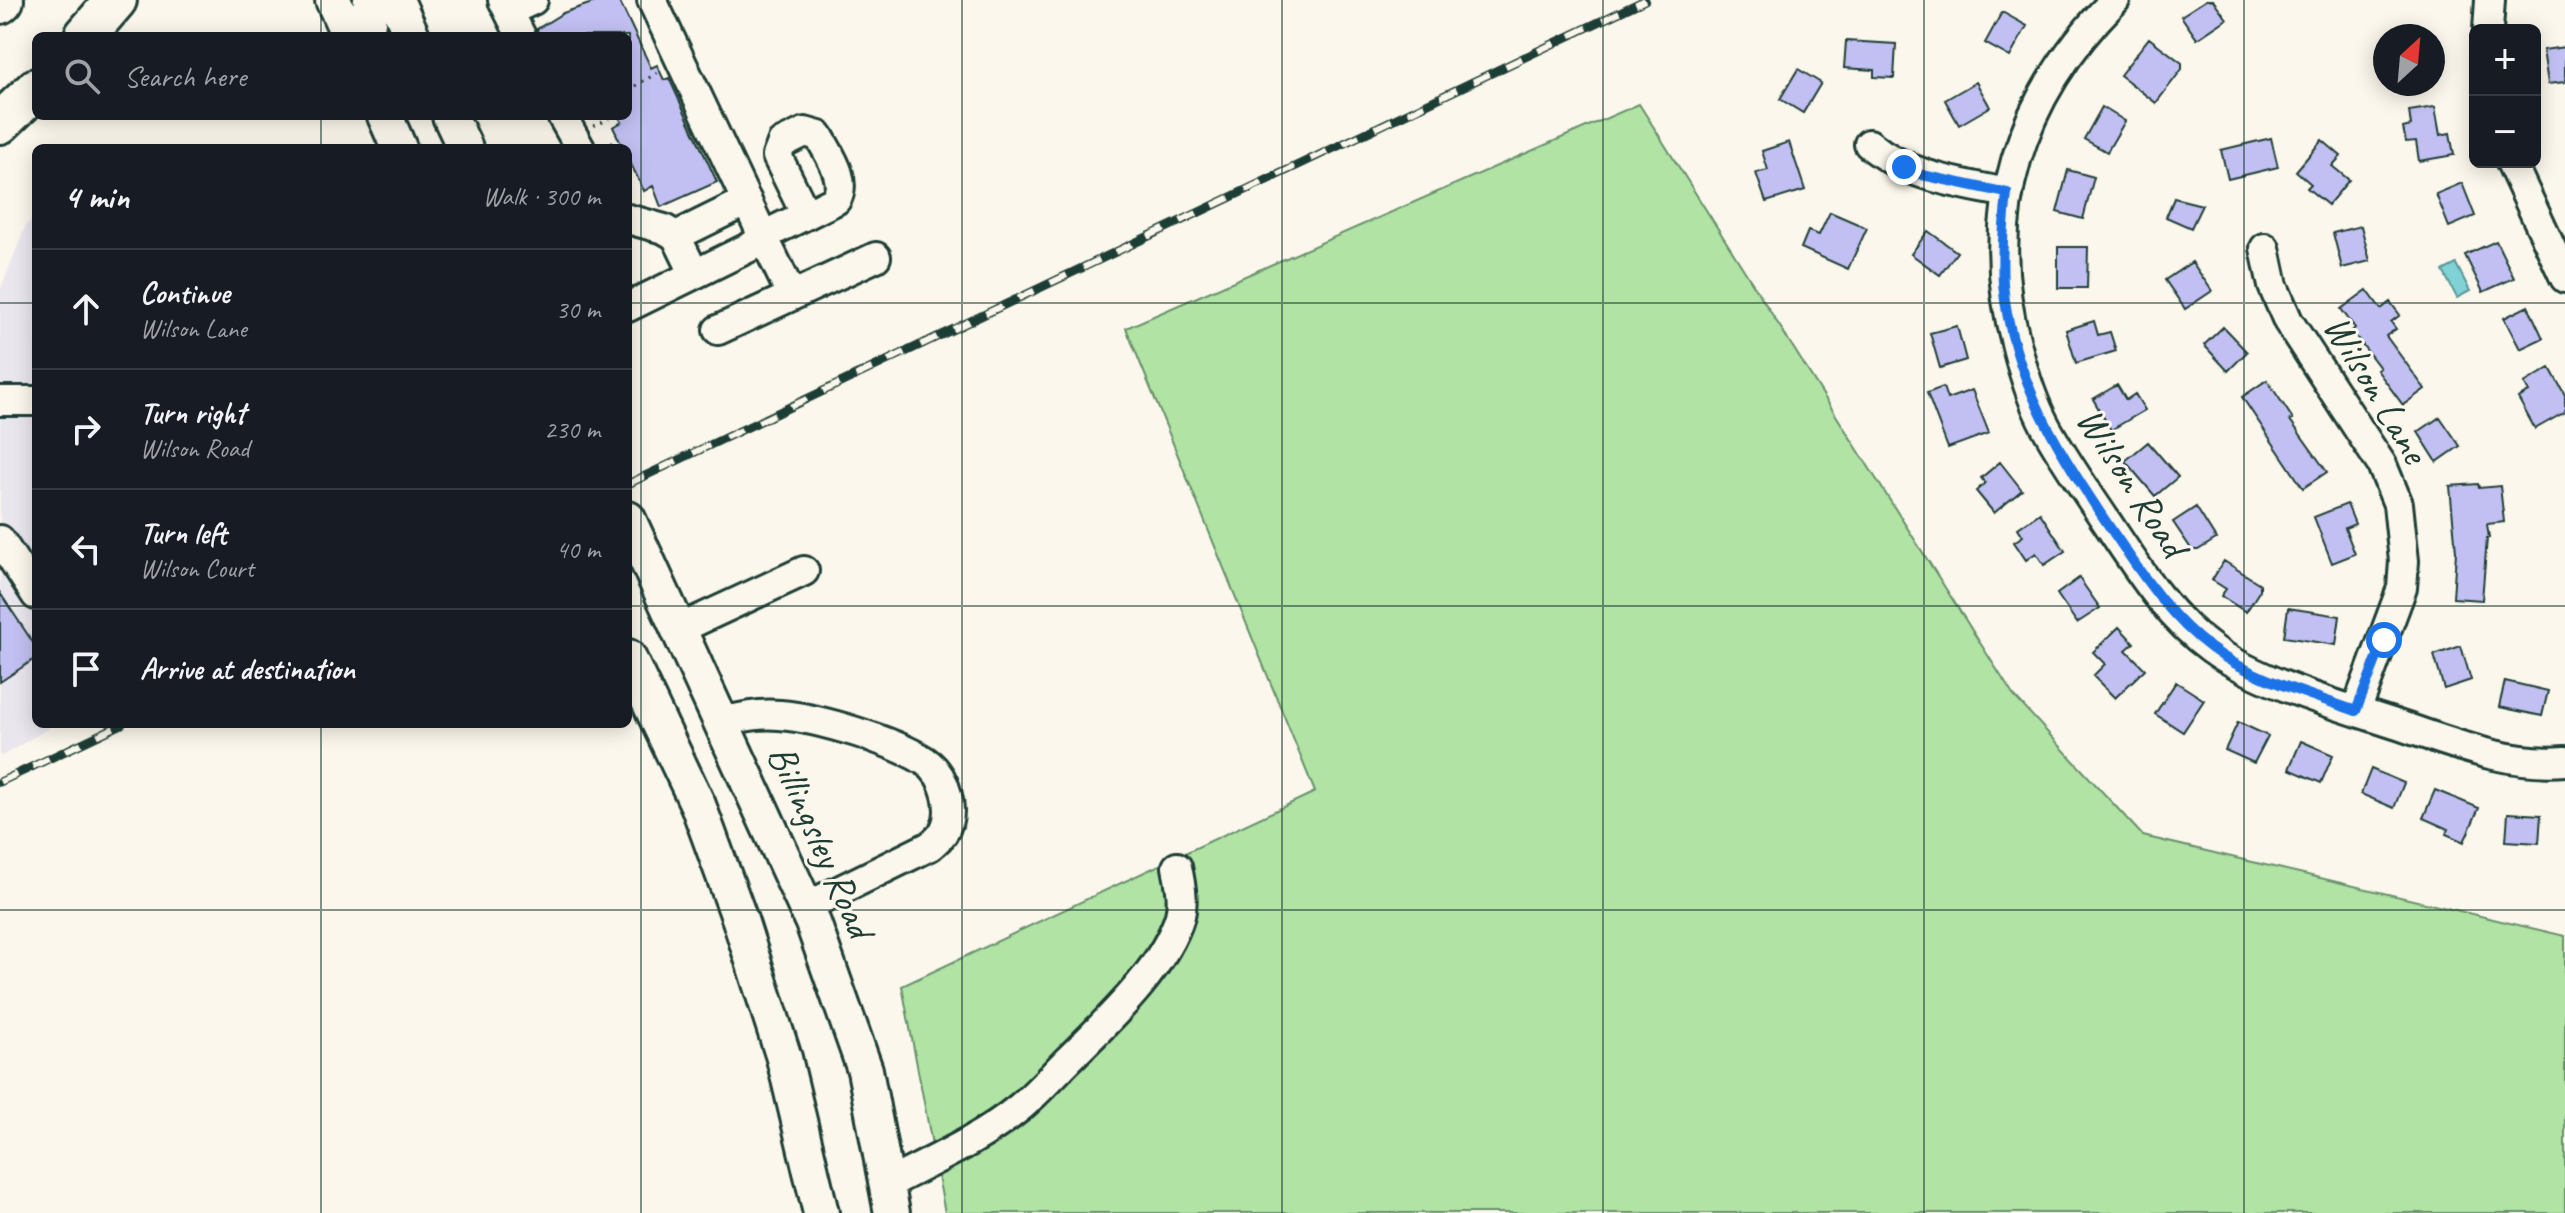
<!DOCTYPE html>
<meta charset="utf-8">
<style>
:root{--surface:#171b24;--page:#20242c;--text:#f1f3f6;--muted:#9ea1a6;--line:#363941}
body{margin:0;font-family:Caveat,sans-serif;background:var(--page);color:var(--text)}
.controls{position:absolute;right:24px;top:24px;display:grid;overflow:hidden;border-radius:12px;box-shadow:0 4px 20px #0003}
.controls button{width:72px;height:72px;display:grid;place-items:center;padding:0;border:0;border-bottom:2px solid var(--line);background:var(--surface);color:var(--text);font:40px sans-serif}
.compass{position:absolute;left:2373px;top:24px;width:72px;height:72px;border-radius:50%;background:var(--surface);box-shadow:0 4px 20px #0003;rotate:26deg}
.stop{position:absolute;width:24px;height:24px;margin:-18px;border:6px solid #1a73e8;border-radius:50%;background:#fff}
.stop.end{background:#1a73e8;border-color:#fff;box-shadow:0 2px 8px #0008}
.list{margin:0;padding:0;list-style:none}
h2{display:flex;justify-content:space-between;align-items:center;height:104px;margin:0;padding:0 32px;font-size:34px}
h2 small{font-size:26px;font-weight:400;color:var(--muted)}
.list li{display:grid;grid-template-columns:52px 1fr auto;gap:24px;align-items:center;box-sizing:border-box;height:120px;padding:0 32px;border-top:2px solid var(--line)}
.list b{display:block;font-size:30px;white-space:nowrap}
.list p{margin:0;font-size:26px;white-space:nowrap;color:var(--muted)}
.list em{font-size:26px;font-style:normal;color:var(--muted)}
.icon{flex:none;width:44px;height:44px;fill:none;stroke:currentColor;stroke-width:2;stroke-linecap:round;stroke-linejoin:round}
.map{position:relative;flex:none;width:2565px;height:1213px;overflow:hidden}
.search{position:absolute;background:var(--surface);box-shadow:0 4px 20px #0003;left:32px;top:32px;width:600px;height:88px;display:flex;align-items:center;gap:20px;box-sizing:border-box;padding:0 28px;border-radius:12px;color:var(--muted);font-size:30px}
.panel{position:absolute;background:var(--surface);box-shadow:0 4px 20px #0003;left:32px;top:144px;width:600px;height:584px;border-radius:12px}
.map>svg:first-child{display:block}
.built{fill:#eae6ee}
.green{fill:#b0e3a4;stroke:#68906c;stroke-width:2}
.water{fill:#81d2d7;stroke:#5a9696;stroke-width:2}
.building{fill:#c2c0f2;stroke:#1f3d34;stroke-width:2}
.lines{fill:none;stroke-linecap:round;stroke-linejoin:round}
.minor-casing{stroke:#1f3d34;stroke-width:34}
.major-casing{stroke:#1f3d34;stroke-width:40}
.highway-casing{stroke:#1f3d34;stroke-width:46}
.path{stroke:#1f3d34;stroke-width:3;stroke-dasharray:2 6;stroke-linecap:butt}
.minor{stroke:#fbf7ec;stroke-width:28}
.major{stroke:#fbf7ec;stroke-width:34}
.highway{stroke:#fbf7ec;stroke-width:40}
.rail-casing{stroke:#1f3d34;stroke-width:9}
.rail{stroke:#fbf7ec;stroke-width:6;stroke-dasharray:18;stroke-linecap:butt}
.route{stroke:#1a73e8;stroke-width:10}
.grid{fill:none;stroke:#1f3d34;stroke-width:2;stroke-opacity:0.55}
.labels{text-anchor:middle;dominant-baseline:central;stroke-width:6;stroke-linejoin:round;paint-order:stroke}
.street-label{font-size:40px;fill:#1f3d34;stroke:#fbf7ec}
</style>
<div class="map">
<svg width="2565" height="1213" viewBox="0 0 2565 1213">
<rect width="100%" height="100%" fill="#fbf7ec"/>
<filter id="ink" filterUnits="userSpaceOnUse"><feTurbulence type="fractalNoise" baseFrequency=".0125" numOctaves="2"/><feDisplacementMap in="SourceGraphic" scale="16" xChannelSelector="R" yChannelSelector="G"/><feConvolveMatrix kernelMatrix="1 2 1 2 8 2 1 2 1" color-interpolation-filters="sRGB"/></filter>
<g filter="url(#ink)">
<path class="built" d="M 36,218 L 36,724 L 56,724 L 0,757 L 0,291 L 26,225 Z"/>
<path class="green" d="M 1639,104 L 2013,695 L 2143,836 L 2565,936 L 2565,1213 L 945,1213 L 902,986 L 1315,792 L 1126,328 Z"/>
<path class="water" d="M 2456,264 L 2470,291 L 2457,298 L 2443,271 Z"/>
<path class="building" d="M 601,0 L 619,0 L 651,68 L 657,65 L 664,80 L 669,78 L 717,182 L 661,207 L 653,186 L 644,191 L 628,158 L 628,148 L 623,148 L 613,127 L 622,122 L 618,116 L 628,116 L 628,36 L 538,36 L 537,29 L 563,13 Z
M 2206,0 L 2213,0 L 2227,19 L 2197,39 L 2181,16 Z
M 2002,12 L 2027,26 L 2010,57 L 1985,43 Z
M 2149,38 L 2182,63 L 2182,69 L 2156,103 L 2120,75 Z
M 1846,41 L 1896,44 L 1894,78 L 1874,77 L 1874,70 L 1844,68 Z
M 2565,47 L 2565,82 L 2548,84 L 2543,50 Z
M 1798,69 L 1821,83 L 1803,113 L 1780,99 Z
M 1976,82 L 1990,107 L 1959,125 L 1945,100 Z
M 2102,107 L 2125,121 L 2107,152 L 2084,139 Z
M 2435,107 L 2440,135 L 2450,133 L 2454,155 L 2419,161 L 2416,141 L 2406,142 L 2403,128 L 2411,126 L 2409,111 Z
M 2271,138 L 2278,167 L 2228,179 L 2221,150 Z
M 2322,140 L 2341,156 L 2332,166 L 2349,180 L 2328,205 L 2307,188 L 2311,184 L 2296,171 Z
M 1789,142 L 1805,190 L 1766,202 L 1756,173 L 1768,170 L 1762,151 Z
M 2068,170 L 2094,177 L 2083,219 L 2057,212 Z
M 2462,183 L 2475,216 L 2449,227 L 2436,194 Z
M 2174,198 L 2202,205 L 2191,228 L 2166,217 Z
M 1830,212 L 1867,228 L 1848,269 L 1801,248 L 1808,231 L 1819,235 Z
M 2361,226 L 2370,261 L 2342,268 L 2333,233 Z
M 1928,231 L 1957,252 L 1940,275 L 1911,254 Z
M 2496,241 L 2514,278 L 2483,292 L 2465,255 Z
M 2058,247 L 2088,247 L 2087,288 L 2058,288 Z
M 2192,262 L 2212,291 L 2185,309 L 2165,280 Z
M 2367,290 L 2381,309 L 2390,302 L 2400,315 L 2391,322 L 2396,329 L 2386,336 L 2425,389 L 2403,405 L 2377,370 L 2380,368 L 2352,331 L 2355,328 L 2341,309 Z
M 2528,306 L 2543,338 L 2520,349 L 2504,318 Z
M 2094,321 L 2098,335 L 2110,332 L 2116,351 L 2076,363 L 2066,330 Z
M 1957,326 L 1966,360 L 1940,368 L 1930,333 Z
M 2223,327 L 2247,352 L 2228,371 L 2204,345 Z
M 2550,368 L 2565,395 L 2565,412 L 2535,429 L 2518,398 L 2529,392 L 2524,383 Z
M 2267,380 L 2293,419 L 2290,420 L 2327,472 L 2303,488 L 2242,397 Z
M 2117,385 L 2126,400 L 2135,394 L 2145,410 L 2111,430 L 2093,399 Z
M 1943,387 L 1947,399 L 1972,390 L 1989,433 L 1948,448 L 1927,393 Z
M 2440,417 L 2460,446 L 2437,462 L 2418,432 Z
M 2148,442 L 2178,477 L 2155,496 L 2125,461 Z
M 2000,462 L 2022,490 L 1994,513 L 1976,491 L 1985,483 L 1981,478 Z
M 2478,484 L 2479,488 L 2500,486 L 2504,522 L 2487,524 L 2489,538 L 2487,538 L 2482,600 L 2453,598 L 2456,552 L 2450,486 Z
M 2347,504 L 2355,524 L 2345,528 L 2355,554 L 2332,563 L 2314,517 Z
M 2196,507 L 2216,539 L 2198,550 L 2192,550 L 2173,522 Z
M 2040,513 L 2065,551 L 2044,565 L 2036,553 L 2026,560 L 2014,542 L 2023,536 L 2018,528 Z
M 2224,561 L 2260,584 L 2260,590 L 2246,612 L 2221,596 L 2226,589 L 2212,580 Z
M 2079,578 L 2100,608 L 2077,623 L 2057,594 Z
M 0,593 L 36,647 L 36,658 L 0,682 Z
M 2288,608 L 2340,616 L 2336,645 L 2284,637 Z
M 2119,627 L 2134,643 L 2126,650 L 2145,669 L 2115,698 L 2093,676 L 2105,664 L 2093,652 Z
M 2461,646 L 2471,680 L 2444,689 L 2434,655 Z
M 2505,681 L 2548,691 L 2542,716 L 2499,707 Z
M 2176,682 L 2204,700 L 2183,732 L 2155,714 Z
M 2238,722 L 2268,736 L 2254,763 L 2225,750 Z
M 2301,741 L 2333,755 L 2321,783 L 2289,769 Z
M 2371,769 L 2404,783 L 2394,808 L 2361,794 Z
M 2435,790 L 2479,808 L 2464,842 L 2446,834 L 2448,829 L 2423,818 Z
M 2508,813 L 2541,815 L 2539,843 L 2506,841 Z"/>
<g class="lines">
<defs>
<path id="minor" d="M 503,0 L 521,36
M 2115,0 C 2019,97 1980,214 2017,347 C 2024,375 2032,401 2046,427 C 2063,458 2084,488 2104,518 C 2135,564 2166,616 2211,648 C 2257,682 2340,706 2395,724 C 2450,742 2506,766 2565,761
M 509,11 L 533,0
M 2488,30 L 2490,0
M 562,116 L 580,148
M 1869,144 C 1908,177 1958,183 2007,193
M 2511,162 L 2565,278
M 628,219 L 664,229 L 676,236 L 694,273
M 676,236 L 747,201
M 2265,248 L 2273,286 L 2288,321 L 2382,465 L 2398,504 L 2404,561 L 2402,588 L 2356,711
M 792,296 L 763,236 L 836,200 C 848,180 829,155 819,136 L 805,132 L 782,143 L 777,156 L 806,215
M 628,307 L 752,246 L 763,236 L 652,0
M 718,330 L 876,257
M 0,401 L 36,401
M 0,540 L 36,595
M 677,630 L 804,571
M 720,723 C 741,717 759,713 780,715 C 818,718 894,741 925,761 C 946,775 956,811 943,833 C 940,838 934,842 930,846 L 806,907
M 886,1185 C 931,1161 980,1140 1019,1108 C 1036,1094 1052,1076 1068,1060 C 1106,1022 1164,969 1180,916 C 1184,899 1180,883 1177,867"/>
<path id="major" d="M 333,0 L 349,36
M 396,0 L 412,36
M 366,36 L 371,0
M 385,116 L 399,148
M 450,116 L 465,148
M 628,519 L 813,923 L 865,1070 L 892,1213
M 628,657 L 698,805 L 740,920 L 784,1058 L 821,1213"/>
<path id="highway" d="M 0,3 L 3,0
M 85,36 L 116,0
M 0,123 L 36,89"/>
</defs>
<use href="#minor" class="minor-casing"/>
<use href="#major" class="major-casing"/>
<use href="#highway" class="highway-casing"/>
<path class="path" d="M 628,90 L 657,73
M 594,126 L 609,119
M 604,146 L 618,139
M 628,174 L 634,171"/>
<use href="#minor" class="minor"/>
<use href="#major" class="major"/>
<use href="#highway" class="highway"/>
<defs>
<path id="rail" d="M 628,484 L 1645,0
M 0,782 L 122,724"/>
</defs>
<use href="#rail" class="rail-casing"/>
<use href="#rail" class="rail"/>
</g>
</g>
<g class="lines" filter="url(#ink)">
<path class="route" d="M 1904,167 L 1922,175 L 2007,193 C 2004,223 2001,254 2003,284 C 2012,380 2061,455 2113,532 C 2141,573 2170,618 2211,648 C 2250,678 2309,694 2356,711 L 2384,640"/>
</g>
<path class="grid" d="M 321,0 L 321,36M 641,0 L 641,1213M 962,0 L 962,1213M 1282,0 L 1282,1213M 1603,0 L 1603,1213M 1924,0 L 1924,1213M 2244,0 L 2244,1213M 321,116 L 321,148M 0,303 L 36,303M 628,303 L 2565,303M 0,606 L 36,606M 628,606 L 2565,606M 321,724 L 321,1213M 0,910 L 2565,910"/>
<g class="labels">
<g class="street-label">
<text transform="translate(2376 389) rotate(59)">Wilson Lane</text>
<text transform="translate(2132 482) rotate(57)">Wilson Road</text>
<text transform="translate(821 841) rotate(66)">Billingsley Road</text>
</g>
</g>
</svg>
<div class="controls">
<button>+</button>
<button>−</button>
</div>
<svg class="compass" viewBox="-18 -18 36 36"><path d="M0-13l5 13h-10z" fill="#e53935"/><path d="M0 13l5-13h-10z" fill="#9ea1a6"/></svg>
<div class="stop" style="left:2384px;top:640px"></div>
<div class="stop end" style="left:1904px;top:167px"></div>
<div class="search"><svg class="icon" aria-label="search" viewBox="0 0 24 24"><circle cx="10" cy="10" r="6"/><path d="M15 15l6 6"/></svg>Search here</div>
<section class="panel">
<h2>4 min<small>Walk · 300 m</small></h2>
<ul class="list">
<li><svg class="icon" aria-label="ahead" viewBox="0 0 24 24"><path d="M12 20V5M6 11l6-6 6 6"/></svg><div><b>Continue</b><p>Wilson Lane</p></div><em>30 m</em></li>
<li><svg class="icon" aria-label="right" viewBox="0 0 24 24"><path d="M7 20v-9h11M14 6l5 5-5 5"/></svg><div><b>Turn right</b><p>Wilson Road</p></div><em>230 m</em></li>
<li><svg class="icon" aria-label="left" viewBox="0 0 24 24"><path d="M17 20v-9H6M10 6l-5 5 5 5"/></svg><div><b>Turn left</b><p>Wilson Court</p></div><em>40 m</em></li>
<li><svg class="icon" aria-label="arrive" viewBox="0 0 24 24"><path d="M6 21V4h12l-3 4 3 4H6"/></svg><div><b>Arrive at destination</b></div></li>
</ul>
</section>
</div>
